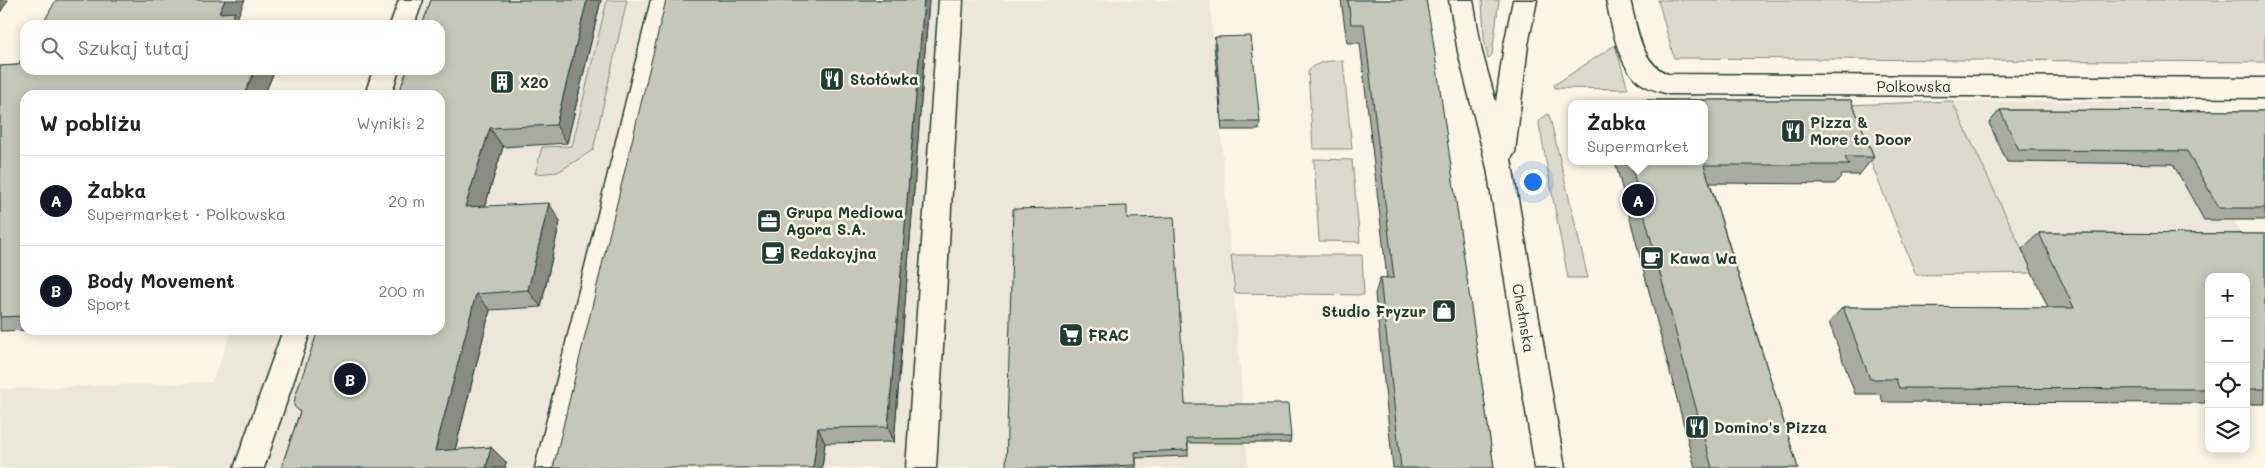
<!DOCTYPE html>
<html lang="pl">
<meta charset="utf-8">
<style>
:root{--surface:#fff;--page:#f6f6f6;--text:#222;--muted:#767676;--line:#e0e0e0;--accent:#111827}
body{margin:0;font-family:Mali,sans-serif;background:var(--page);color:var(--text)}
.controls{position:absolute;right:15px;bottom:15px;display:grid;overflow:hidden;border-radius:10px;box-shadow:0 2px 12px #0003}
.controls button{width:45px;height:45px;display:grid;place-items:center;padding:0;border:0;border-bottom:1px solid var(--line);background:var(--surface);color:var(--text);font:25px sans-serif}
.you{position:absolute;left:1532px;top:181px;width:18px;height:18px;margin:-12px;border:4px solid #fff;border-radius:50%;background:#1a73e8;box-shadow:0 0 0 8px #1a73e833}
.badge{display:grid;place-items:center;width:32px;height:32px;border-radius:50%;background:var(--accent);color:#fff;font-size:16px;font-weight:700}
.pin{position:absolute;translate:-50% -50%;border:2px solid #fff;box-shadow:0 1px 5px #0006}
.popup{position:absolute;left:1568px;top:100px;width:140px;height:65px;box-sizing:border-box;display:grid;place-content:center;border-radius:10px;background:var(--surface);filter:drop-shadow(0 1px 4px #0005);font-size:16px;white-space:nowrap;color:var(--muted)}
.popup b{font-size:19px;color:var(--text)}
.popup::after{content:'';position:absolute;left:50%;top:100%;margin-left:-10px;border:10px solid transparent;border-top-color:var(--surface)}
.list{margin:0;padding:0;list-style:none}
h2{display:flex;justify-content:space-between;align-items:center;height:65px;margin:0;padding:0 20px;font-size:21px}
h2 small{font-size:16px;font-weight:400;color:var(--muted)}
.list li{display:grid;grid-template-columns:32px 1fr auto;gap:15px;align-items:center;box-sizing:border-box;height:90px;padding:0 20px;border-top:1px solid var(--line)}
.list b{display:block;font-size:19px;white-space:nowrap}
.list p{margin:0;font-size:16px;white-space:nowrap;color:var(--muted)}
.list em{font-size:16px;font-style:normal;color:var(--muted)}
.icon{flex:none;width:28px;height:28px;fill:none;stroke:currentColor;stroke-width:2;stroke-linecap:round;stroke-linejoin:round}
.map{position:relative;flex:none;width:2265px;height:468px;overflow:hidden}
.search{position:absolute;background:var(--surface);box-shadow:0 2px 12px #0003;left:20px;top:20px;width:425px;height:55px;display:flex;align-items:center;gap:12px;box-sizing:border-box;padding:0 18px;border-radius:15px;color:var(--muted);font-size:19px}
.panel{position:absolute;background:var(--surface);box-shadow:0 2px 12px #0003;left:20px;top:90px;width:425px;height:245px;border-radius:15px}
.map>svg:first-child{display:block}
.built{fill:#ece7d8}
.green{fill:#dcdacc;stroke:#7e8c80}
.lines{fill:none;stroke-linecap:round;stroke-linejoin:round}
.minor-casing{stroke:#1f3d34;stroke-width:3}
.minor{fill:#fcf5e5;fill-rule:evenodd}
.wall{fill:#a9ab9f;stroke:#1f3d34}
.shaded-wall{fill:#8a8b82;stroke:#1f3d34}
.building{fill:#c5c7b9;stroke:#1f3d34}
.labels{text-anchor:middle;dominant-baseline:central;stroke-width:5;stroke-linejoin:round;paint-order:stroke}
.poi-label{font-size:15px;font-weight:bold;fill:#1f3d34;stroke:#fcf5e5;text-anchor:start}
.street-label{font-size:15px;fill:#1f3d34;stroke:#fcf5e5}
</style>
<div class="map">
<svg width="2265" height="468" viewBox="0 0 2265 468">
<rect width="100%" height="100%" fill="#fcf5e5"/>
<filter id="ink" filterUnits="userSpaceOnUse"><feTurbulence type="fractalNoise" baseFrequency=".02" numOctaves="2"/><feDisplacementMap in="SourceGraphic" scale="10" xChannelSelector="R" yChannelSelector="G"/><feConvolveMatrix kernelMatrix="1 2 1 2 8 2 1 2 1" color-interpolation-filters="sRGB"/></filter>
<g filter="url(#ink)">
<path class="built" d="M 396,0 L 1210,0 L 1248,468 L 0,468 L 0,389 L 212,382 L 232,330 L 440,330 L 440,95 L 362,95 L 371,70 L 440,70 L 440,25 L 387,25 Z
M 1952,101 L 2166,102 L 2265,276 L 2033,273 Z"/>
<path class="green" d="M 607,0 L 627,0 L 593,150 L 558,172 L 535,174 L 542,147 L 572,146 Z
M 1482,0 L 1499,0 L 1492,55 L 1488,59 L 1484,38 Z
M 1658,0 L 2265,0 L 2265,62 L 1674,58 Z
M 1615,45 L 1628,89 L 1555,88 L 1554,85 Z
M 1343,61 L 1352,149 L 1313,149 L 1308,72 C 1317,60 1329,61 1343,61 Z
M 1952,101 L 2033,273 L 1916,275 L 1848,105 Z
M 1548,114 L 1550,118 L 1588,278 L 1568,278 L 1539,124 L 1540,120 Z
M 1314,159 L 1352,160 L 1360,242 L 1319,241 Z
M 1231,255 L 1362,255 L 1364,295 L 1235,293 Z"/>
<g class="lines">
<defs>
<path id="minor" d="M 399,0 L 423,0 L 414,25 L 390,25 Z
M 651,0 L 675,0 L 565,468 L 535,468 Z
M 939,0 L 963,0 L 936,468 L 906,468 Z
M 1449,0 L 1473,0 L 1482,52 L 1496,102 L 1504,45 L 1513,0 L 1537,0 L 1528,45 L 1515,152 L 1511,159 L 1565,468 L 1535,468 L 1487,168 L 1458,52 Z
M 1606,0 L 1630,0 C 1637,26 1640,63 1668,74 L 2265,78 L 2265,98 L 1668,94 C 1658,91 1647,88 1639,82 C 1617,65 1612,25 1606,0 Z
M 373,70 L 399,70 L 391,95 L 365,95 Z
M 283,330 L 311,330 L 264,468 L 234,468 Z"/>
</defs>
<use href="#minor" class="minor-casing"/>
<use href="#minor" class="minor"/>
</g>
<path class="wall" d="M 431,0 L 601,0 L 567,143 L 503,147 L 485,206 L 560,221 L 541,307 L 490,310 L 455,450 L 491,447 L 506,462 L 505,468 L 281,468 L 300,412 Z
M 666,0 L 929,0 L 894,442 L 825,443 L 822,468 Z
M 1341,0 L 1426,0 L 1494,468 L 1393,468 L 1375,294 L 1380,278 L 1387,278 L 1360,43 L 1347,43 Z
M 1215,37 L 1260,122 L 1259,130 L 1222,130 L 1214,45 Z
M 18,65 L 25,70 L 275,70 L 264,95 L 25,95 L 25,330 L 34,330 L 0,331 L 0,66 Z
M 1630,100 L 1851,100 L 1874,157 L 1859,175 L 1842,175 L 1835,184 L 1710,183 L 1798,468 L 1695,468 L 1615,161 L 1704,161 L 1704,104 L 1628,104 Z
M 2000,110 L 2265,111 L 2265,220 L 2204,220 L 2173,164 L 2007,162 L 1989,123 Z
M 1127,218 L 1185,404 L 1291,437 L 1290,443 L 1188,443 L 1188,456 L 1136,458 L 1136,468 L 1006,468 Z
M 2039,233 L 2265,234 L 2265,404 L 2246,404 L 2246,277 L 2209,277 L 2209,403 L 1883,402 L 1880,394 L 1855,394 L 1829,322 L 1843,307 L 2048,308 L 2022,249 Z"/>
<path class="shaded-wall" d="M 0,0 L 8,0 L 0,13 Z
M 225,0 L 245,0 L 238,16 L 246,25 L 229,25 L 219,13 Z
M 587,0 L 601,0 L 567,143 L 556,125 Z
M 924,0 L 929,0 L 894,442 L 888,427 Z
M 255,70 L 275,70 L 264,95 L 244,95 Z
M 490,128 L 503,147 L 479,225 L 465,207 Z
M 549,203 L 560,221 L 541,307 L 528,290 Z
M 476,294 L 490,310 L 451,466 L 435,451 Z
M 818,428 L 825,443 L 822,468 L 813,468 Z
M 491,447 L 506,462 L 505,468 L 486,468 Z"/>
<path class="building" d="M 56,0 L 225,0 L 219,13 L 235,12 L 229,25 L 42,25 Z
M 431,0 L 587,0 L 556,125 L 490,128 L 465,207 L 549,203 L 528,290 L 476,294 L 435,451 L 491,447 L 486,468 L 281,468 L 300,412 L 294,406 L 295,397 L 318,330 L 440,330 L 440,95 L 398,95 L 407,70 L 440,70 L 440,25 L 422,25 Z
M 666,0 L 924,0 L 888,427 L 818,428 L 813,468 L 553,468 Z
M 1348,0 L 1426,0 L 1432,33 L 1494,468 L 1401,468 L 1380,278 L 1394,278 L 1364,24 L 1351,24 Z
M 1251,36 L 1260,122 L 1222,122 L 1215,37 Z
M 25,53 L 25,70 L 255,70 L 244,95 L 25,95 L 25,316 L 0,317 L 0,66 L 18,65 Z
M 1630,100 L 1851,100 L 1874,157 L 1845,157 L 1849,165 L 1704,165 L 1798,468 L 1712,468 L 1630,161 L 1704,161 L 1704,104 L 1631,104 Z
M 2000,110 L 2265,111 L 2265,208 L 2219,208 L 2187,151 L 2019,150 Z
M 1127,206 L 1127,218 L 1174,217 L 1185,404 L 1288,404 L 1291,437 L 1187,438 L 1188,450 L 1135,452 L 1136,465 L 1055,468 L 1006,468 L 1013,209 Z
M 2039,233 L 2265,234 L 2265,389 L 2246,389 L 2246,277 L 2209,277 L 2209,389 L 1899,388 L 1896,379 L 1870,379 L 1843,307 L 2074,308 Z"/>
</g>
<defs>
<symbol id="restaurant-square" viewBox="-11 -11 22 22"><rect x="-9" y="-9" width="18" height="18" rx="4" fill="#1f3d34" stroke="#fcf5e5"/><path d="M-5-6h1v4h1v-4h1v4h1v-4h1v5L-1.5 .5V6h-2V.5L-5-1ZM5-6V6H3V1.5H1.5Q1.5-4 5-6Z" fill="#fff"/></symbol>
<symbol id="building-square" viewBox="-11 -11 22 22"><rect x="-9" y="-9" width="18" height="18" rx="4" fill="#1f3d34" stroke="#fcf5e5"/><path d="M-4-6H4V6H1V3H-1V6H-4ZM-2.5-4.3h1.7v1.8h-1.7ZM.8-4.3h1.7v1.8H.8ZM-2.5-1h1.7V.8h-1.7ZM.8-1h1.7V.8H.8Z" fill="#fff"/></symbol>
<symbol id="office-square" viewBox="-11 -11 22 22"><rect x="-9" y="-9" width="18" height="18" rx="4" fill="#1f3d34" stroke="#fcf5e5"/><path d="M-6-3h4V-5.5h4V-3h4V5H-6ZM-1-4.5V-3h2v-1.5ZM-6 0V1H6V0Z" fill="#fff"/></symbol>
<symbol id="cafe-square" viewBox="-11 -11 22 22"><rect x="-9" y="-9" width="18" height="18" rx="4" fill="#1f3d34" stroke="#fcf5e5"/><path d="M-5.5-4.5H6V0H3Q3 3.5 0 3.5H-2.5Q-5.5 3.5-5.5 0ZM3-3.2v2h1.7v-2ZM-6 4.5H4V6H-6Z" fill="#fff"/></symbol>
<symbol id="shop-square" viewBox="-11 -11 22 22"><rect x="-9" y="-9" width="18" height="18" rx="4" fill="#1f3d34" stroke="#fcf5e5"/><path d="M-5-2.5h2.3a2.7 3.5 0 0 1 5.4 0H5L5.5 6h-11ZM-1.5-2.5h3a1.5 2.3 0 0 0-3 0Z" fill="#fff"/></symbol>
<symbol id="supermarket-square" viewBox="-11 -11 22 22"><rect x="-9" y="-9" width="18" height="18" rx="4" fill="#1f3d34" stroke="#fcf5e5"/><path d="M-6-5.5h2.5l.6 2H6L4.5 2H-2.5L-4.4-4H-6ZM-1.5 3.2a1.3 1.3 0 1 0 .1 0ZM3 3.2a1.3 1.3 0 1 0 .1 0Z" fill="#fff"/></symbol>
</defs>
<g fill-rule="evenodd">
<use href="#restaurant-square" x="818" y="65" width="28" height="28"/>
<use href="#building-square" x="488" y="68" width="28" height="28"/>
<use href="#restaurant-square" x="1779" y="117" width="28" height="28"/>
<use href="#office-square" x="755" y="207" width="28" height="28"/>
<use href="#cafe-square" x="759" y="239" width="28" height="28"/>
<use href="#cafe-square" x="1638" y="244" width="28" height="28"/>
<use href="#shop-square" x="1430" y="297" width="28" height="28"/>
<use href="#supermarket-square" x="1057" y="321" width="28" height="28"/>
<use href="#restaurant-square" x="1683" y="413" width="28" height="28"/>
</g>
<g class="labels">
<g class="poi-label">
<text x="850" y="79">Stołówka</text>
<text x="520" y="82">X20</text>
<text x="1810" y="122">Pizza &amp;<tspan x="1810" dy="17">More to Door</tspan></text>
<text x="786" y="212">Grupa Mediowa<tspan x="786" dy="17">Agora S.A.</tspan></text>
<text x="790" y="253">Redakcyjna</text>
<text x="1670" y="258">Kawa Wa</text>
<text x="1426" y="311" text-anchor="end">Studio Fryzur</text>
<text x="1088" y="335">FRAC</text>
<text x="1714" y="427">Domino's Pizza</text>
</g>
<g class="street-label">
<text x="1914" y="86">Polkowska</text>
<text transform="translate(1524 318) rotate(80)">Chełmska</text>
</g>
</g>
</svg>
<div class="controls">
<button>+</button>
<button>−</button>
<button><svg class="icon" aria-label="locate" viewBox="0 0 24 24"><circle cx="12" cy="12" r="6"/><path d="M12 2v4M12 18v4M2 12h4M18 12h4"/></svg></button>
<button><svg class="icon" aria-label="layers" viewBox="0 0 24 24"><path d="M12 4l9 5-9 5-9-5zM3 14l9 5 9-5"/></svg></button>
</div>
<div class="you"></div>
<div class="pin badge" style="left:1638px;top:200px">A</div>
<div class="popup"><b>Żabka</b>Supermarket</div>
<div class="pin badge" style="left:350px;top:379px">B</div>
<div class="search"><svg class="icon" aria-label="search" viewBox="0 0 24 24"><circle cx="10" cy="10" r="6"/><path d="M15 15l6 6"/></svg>Szukaj tutaj</div>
<section class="panel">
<h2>W pobliżu<small>Wyniki: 2</small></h2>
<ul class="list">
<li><span class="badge">A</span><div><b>Żabka</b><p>Supermarket · Polkowska</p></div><em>20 m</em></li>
<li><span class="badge">B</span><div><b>Body Movement</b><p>Sport</p></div><em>200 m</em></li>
</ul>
</section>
</div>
